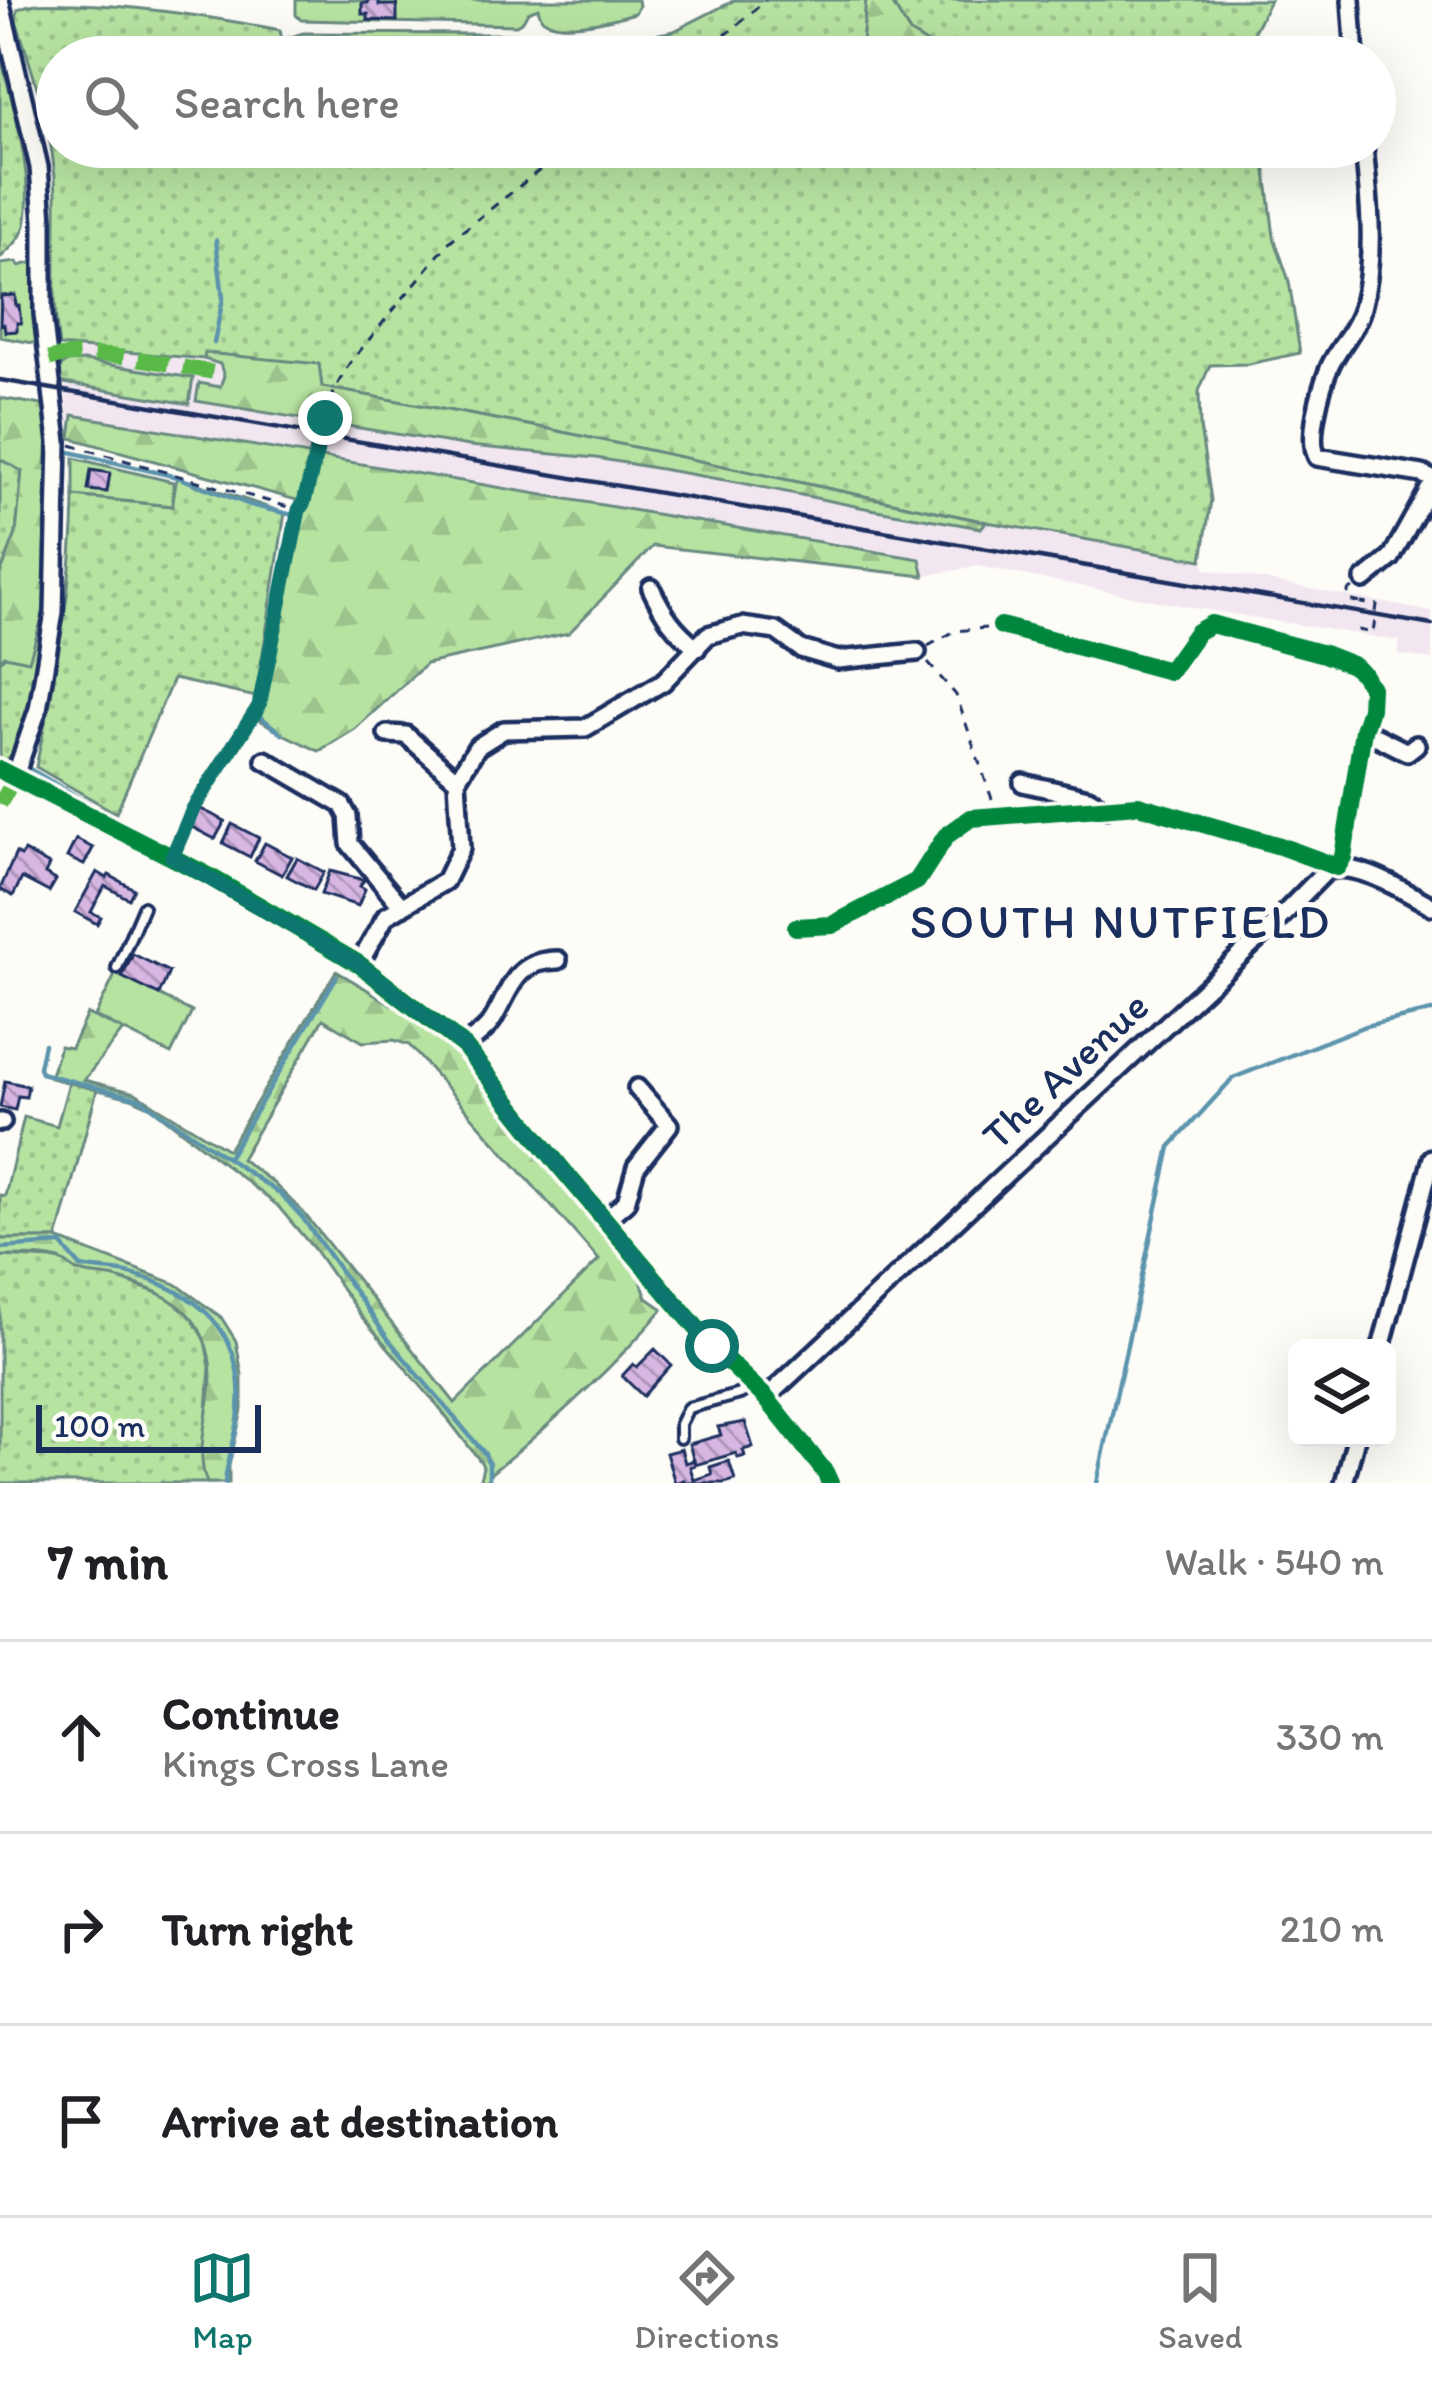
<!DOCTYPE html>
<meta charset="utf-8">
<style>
:root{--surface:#fff;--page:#f6f6f6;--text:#202124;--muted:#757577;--line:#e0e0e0;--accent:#0f766e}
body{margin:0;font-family:Itim,sans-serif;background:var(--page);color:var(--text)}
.controls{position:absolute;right:36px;bottom:36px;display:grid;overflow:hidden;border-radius:18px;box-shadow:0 12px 48px #0002}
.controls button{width:108px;height:108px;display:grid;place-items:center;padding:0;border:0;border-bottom:3px solid var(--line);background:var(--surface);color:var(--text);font:60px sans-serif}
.scale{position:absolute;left:36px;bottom:30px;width:225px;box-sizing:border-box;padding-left:12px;border:6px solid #1b2f5e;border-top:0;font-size:33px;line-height:42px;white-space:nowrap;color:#1b2f5e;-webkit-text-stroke:9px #fdfcf7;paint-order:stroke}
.stop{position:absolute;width:36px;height:36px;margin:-27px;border:9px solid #0f766e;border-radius:50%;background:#fff}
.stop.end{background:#0f766e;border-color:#fff;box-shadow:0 3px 12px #0008}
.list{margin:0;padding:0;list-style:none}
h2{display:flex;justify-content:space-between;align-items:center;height:156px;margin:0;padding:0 48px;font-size:51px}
h2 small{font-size:39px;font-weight:400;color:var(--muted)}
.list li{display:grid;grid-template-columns:78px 1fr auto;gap:36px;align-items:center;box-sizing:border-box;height:192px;padding:0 48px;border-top:3px solid var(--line)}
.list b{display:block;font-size:45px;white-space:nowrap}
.list p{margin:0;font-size:39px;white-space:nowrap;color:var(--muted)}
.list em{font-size:39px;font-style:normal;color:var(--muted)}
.icon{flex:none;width:66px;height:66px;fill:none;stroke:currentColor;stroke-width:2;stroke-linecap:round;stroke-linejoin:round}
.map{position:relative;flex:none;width:1432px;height:1483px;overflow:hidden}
.search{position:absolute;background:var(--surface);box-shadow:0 12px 48px #0002;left:36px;right:36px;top:36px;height:132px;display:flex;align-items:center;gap:30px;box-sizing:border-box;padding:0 42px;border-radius:66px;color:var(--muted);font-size:45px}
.sheet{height:732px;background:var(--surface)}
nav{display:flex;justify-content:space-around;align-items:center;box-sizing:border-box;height:168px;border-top:3px solid var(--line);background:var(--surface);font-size:33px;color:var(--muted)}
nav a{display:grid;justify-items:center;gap:6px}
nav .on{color:var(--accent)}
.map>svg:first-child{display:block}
.built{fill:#f2e7f1}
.grass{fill:url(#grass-dots);stroke:#698980;stroke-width:3}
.forest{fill:url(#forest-firs);stroke:#698980;stroke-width:3;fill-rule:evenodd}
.garden{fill:#b7e3a1;stroke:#698980;stroke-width:3}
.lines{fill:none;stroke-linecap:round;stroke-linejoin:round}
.stream{stroke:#5c94ad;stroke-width:4.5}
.building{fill:url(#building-back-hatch);stroke:#1b2f5e;stroke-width:3}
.lane-casing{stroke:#1b2f5e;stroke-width:16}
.street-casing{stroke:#1b2f5e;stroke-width:24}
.path{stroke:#1b2f5e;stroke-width:3;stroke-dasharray:9 9;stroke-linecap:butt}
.lane{stroke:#fdfcf7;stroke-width:8}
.street{stroke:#fdfcf7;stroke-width:15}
.rail{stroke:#1b2f5e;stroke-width:4.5}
.path-bridge{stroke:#1b2f5e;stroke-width:3;stroke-dasharray:9 9;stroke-linecap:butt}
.quiet{stroke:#58b947;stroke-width:15;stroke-dasharray:30 15;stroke-linecap:butt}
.cycleway-casing{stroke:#fdfcf7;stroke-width:26}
.cycleway{stroke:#00873e;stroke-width:18}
.route{stroke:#0f766e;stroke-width:15}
.labels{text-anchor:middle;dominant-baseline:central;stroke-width:10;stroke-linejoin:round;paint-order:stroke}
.street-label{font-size:42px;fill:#1b2f5e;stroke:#fdfcf7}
.quarter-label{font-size:48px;letter-spacing:3px;fill:#1b2f5e;stroke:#fdfcf7}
</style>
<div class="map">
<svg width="1432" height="1483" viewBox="0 0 1432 1483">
<defs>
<pattern id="grass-dots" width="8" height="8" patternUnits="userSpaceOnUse" patternTransform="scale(3)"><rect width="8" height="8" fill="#b7e3a1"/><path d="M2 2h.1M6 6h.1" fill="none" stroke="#9dc38d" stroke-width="1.8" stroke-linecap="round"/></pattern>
<pattern id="forest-firs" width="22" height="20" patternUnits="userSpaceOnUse" patternTransform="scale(3)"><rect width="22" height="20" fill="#b7e3a1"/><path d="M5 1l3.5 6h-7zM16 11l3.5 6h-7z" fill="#9dc38d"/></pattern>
<pattern id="building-back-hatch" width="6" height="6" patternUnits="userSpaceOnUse" patternTransform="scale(3)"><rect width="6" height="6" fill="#d7b6e2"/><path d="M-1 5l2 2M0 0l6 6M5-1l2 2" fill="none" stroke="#ae94ba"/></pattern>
</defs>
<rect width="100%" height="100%" fill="#fdfcf7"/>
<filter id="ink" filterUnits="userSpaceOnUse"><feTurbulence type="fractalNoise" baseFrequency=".00833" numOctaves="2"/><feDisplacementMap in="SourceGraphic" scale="24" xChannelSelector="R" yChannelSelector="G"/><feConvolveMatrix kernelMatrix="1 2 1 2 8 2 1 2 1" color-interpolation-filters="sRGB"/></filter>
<g filter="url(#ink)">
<path class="built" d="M 62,346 L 204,359 L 322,387 L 789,479 L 986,522 L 1202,560 L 1206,569 L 1432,612 L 1432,660 L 1398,654 L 1400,641 L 1189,607 L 977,566 L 924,576 L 167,462 L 70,438 Z"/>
<path class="grass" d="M 735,0 L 866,0 L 861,57 L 57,57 L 57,147 L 1263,147 L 1274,237 L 1289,281 L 1300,353 L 1249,364 L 1210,365 L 1199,391 L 1200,427 L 1211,500 L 1202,560 L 987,522 L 544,428 L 322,387 L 319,365 L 206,353 L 204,359 L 59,346 C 51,295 57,245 56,194 C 54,133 34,77 16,20 L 18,9 C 35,1 55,4 74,4 C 143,6 212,17 280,30 L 282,40 L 303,33 L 654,35 L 674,31 Z
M 890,0 L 1270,0 L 1253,33 L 1254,57 L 949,57 L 910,33 Z
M 0,54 C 12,101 33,172 26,220 C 24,237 12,247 0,258 Z
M 84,361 L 193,378 L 189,404 L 58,382 L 61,366 L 68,362 Z
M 0,459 L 22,470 L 16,534 L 0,575 Z
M 177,477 L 285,513 L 256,697 L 173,679 L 116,813 L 36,767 C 55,673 73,592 74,496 L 172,506 Z
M 48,599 L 50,611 C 42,651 37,734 6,760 L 0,760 L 0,661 Z
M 69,1082 L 97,1090 L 57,1239 L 0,1239 L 0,1195 L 5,1196 L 24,1117 L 57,1126 Z
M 0,1256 L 51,1259 L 67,1262 L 79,1272 L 113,1277 L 169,1297 L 191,1317 L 205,1341 L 210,1366 L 203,1472 L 214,1483 L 0,1483 Z"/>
<path class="forest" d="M 866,0 L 890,0 L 910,33 L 949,57 L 861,57 Z
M 205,353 L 319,364 L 322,387 L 544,428 L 986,522 L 981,528 L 865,508 L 742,483 L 596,458 L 469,446 L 196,401 L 199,383 L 220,387 L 224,376 L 220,364 L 204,359 Z
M 0,398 L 48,406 L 48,599 L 29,661 L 5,656 L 0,661 L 0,575 L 16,534 L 22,471 L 0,459 Z
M 73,415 L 920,559 L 924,576 L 653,546 L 569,633 L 426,664 L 355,729 L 319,751 L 283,734 L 255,717 L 304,502 L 70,438 Z
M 336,971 C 382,998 429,1026 468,1063 L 558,1180 L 640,1278 L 647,1298 L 663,1309 C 610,1371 553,1423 490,1474 L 489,1483 L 479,1483 L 483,1467 L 481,1462 L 433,1400 L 361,1316 L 314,1249 L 277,1205 L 151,1107 L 131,1098 L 50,1078 L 60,1046 L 71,1048 L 87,1014 L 123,1030 L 84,1080 L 135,1093 L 228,1150 ZM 323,1019 L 363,1042 L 394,1040 L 409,1045 L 599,1260 L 455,1403 L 303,1212 L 272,1182 L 241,1159 Z
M 0,1239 L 57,1239 L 176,1284 L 221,1317 L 236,1341 L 242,1375 L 242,1410 L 229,1466 L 229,1483 L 207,1483 C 193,1448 212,1410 211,1374 C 209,1314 167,1291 115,1278 C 103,1275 90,1276 79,1272 C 73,1270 70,1265 64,1262 C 50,1255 16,1256 0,1256 Z"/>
<path class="garden" d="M 296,0 L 638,0 L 639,6 L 635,13 C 614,19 572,30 551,23 C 540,20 541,17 538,8 L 528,12 L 523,21 L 516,25 L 301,20 L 296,15 Z
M 17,262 L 19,266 L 34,262 L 38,344 L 0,337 L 0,264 Z
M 74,458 L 173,482 L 173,506 L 74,496 Z
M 116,973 L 192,1012 L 171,1054 L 95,1016 Z"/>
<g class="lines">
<path class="stream" d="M 214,343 L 223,298 L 216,240
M 62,598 L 66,451 L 177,477 L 250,505 L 293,515 L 254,711
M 257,714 L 282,734
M 34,744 L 26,767 L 146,836
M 44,1044 L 39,1067 L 41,1073 L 140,1099 L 280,1194 L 302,1217 L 389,1340 L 485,1454 L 489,1464 L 489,1483
M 229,1156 L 337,976
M 0,1248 L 61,1244 L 81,1267 C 96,1270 112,1270 127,1273 C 199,1291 245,1331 239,1410 C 238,1434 227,1458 225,1483
M 1097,1483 L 1170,1147 L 1233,1078 L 1365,1026 L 1432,1011"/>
</g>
<path class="building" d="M 368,0 L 379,0 L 379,5 L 397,5 L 397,21 L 368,20 L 368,14 L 362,14 L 362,3 L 368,3 Z
M 15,295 L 16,306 L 19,306 L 21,323 L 17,323 L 17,331 L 5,332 L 4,324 L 0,325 L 1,296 Z
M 91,470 L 110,473 L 107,492 L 88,490 Z
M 199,808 L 225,821 L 215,839 L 190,826 Z
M 232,824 L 259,838 L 250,857 L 223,843 Z
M 76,839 L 93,848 L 84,865 L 67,857 Z
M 265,843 L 292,857 L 282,875 L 255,861 Z
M 24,851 L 49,865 L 45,874 L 56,880 L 49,892 L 22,878 L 13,896 L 0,889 L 16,853 L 21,856 Z
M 297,858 L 324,872 L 314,890 L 287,876 Z
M 330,871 L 364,880 L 360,886 L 365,889 L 358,906 L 321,894 Z
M 97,872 L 107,878 L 109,875 L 134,889 L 129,899 L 105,886 L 91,912 L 101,917 L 97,924 L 75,912 Z
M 133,954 L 169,972 L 159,995 L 122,977 Z
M 5,1081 L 28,1086 L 26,1097 L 18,1096 L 15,1110 L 0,1107 Z
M 655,1349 L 671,1365 L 643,1396 L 622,1376 L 633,1364 L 637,1367 Z
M 745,1422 L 753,1447 L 743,1450 L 745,1456 L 738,1458 L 736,1453 L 695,1465 L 689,1444 L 721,1435 L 718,1427 Z
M 681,1449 L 685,1463 L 694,1460 L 695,1465 L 690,1467 L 694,1480 L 712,1474 L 710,1467 L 729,1461 L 735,1480 L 724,1483 L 685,1483 L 684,1480 L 675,1483 L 666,1453 Z"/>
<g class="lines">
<defs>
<path id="lane" d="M 117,968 L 143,907
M 680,1438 L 680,1424 L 688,1408 L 740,1394 L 753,1386"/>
<path id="street" d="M 0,0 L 39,167 L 43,221 L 43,314 L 58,442 L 54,612 L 38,709 L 14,779
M 1351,0 L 1355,57
M 1364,147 C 1369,199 1376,257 1362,308 C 1356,330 1340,345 1330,366 C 1321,387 1307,438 1317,457 L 1422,474 L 1432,479
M 1364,580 L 1391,558 L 1432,484
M 651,588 C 664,615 673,629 697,648
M 1363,730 L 1407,752 L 1416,745
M 387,734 L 406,735 L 457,780
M 265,760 L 342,805 L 348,816 L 350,844 L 402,907
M 0,770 L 207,875 L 359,964 L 464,1046 L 562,1169 L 712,1346 L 766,1398 L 825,1472 L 830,1483
M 1023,783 L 1088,798 L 1107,809
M 796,927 L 832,925 L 917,881 L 946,836 L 971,818 L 1138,805 L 1280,846 L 1337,867 L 1343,857 L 1363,730 L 1370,709 L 1371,688 L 1363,674 L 1352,665 L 1324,654 L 1211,624 L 1197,632 L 1169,671 L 1001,626
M 359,964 L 386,916 L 445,881 L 461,848 L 457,780 L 477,747 L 504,730 L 585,728 L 663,682 L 708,635 L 742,626 L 776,631 L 801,649 L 838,660 L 917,652
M 464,1046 C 473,1039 486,1031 492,1021 C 511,990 514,960 558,960
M 0,1122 L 2,1122
M 605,1220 L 626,1202 L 636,1167 L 669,1125 L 637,1088
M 1381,1348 L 1432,1158
M 766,1398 L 1271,927 L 1326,871 C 1355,859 1405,892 1432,906
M 1344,1483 L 1356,1438"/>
</defs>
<use href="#lane" class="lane-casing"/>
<use href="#street" class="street-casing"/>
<path class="path" d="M 695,57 L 728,33 L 766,0
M 325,418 L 335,389 L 349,364 L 450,241 L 569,147
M 71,445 L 299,510 L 259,706 L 193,809 L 179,843
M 300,508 L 305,502 L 315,459
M 1353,588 L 1348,591 L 1348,600 L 1361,603
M 928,646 L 955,631 L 986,628
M 928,663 L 956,695 L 992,799"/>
<use href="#lane" class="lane"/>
<use href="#street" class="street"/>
<path class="rail" d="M 0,380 L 1432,625"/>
<path class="path-bridge" d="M 315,459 L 325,418
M 1358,630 L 1373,633 L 1377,605 L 1361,603"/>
<path class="quiet" d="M 49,359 C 102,346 164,365 218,373
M 0,804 L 14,779"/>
<defs>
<path id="cycleway" d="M 0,770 L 207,875 L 359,964 L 464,1046 L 562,1169 L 712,1346 L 766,1398 L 825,1472 L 830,1483
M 796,927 L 832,925 L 917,881 L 946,836 L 971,818 L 1138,805 L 1280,846 L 1337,867 L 1343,857 L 1363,730 L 1370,709 L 1371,688 L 1363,674 L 1352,665 L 1324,654 L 1211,624 L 1197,632 L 1169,671 L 1001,626"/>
</defs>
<use href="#cycleway" class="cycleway-casing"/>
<use href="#cycleway" class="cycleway"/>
</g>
</g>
<g class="lines" filter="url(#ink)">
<path class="route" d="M 325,418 L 304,502 L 299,510 L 259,706 L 193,809 L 172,857 L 359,964 L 464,1046 L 562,1169 L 712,1346"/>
</g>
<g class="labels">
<g class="street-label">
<text transform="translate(1065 1070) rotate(-43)">The Avenue</text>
</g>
<g class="quarter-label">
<text x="1121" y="921">SOUTH NUTFIELD</text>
</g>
</g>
</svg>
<div class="controls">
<button><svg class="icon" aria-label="layers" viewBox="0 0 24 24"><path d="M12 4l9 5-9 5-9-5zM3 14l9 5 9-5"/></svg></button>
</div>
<div class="scale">100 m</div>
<div class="stop" style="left:712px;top:1346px"></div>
<div class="stop end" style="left:325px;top:418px"></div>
<div class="search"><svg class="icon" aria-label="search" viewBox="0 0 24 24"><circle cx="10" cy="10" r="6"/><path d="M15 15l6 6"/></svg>Search here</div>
</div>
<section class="sheet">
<h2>7 min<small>Walk · 540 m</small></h2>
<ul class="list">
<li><svg class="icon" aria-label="ahead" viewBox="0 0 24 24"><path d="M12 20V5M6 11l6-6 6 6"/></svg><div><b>Continue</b><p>Kings Cross Lane</p></div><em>330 m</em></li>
<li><svg class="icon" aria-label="right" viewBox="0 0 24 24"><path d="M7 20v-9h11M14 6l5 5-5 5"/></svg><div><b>Turn right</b></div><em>210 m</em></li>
<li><svg class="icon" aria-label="arrive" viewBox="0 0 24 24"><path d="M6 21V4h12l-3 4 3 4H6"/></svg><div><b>Arrive at destination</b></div></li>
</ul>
</section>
<nav>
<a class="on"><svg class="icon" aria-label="map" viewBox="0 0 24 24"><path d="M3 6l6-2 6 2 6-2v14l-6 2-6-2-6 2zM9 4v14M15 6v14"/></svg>Map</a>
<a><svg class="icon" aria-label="directions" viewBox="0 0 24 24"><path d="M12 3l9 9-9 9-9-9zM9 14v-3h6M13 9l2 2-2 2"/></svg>Directions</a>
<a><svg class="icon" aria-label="saved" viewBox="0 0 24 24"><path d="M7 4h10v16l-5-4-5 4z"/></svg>Saved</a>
</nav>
